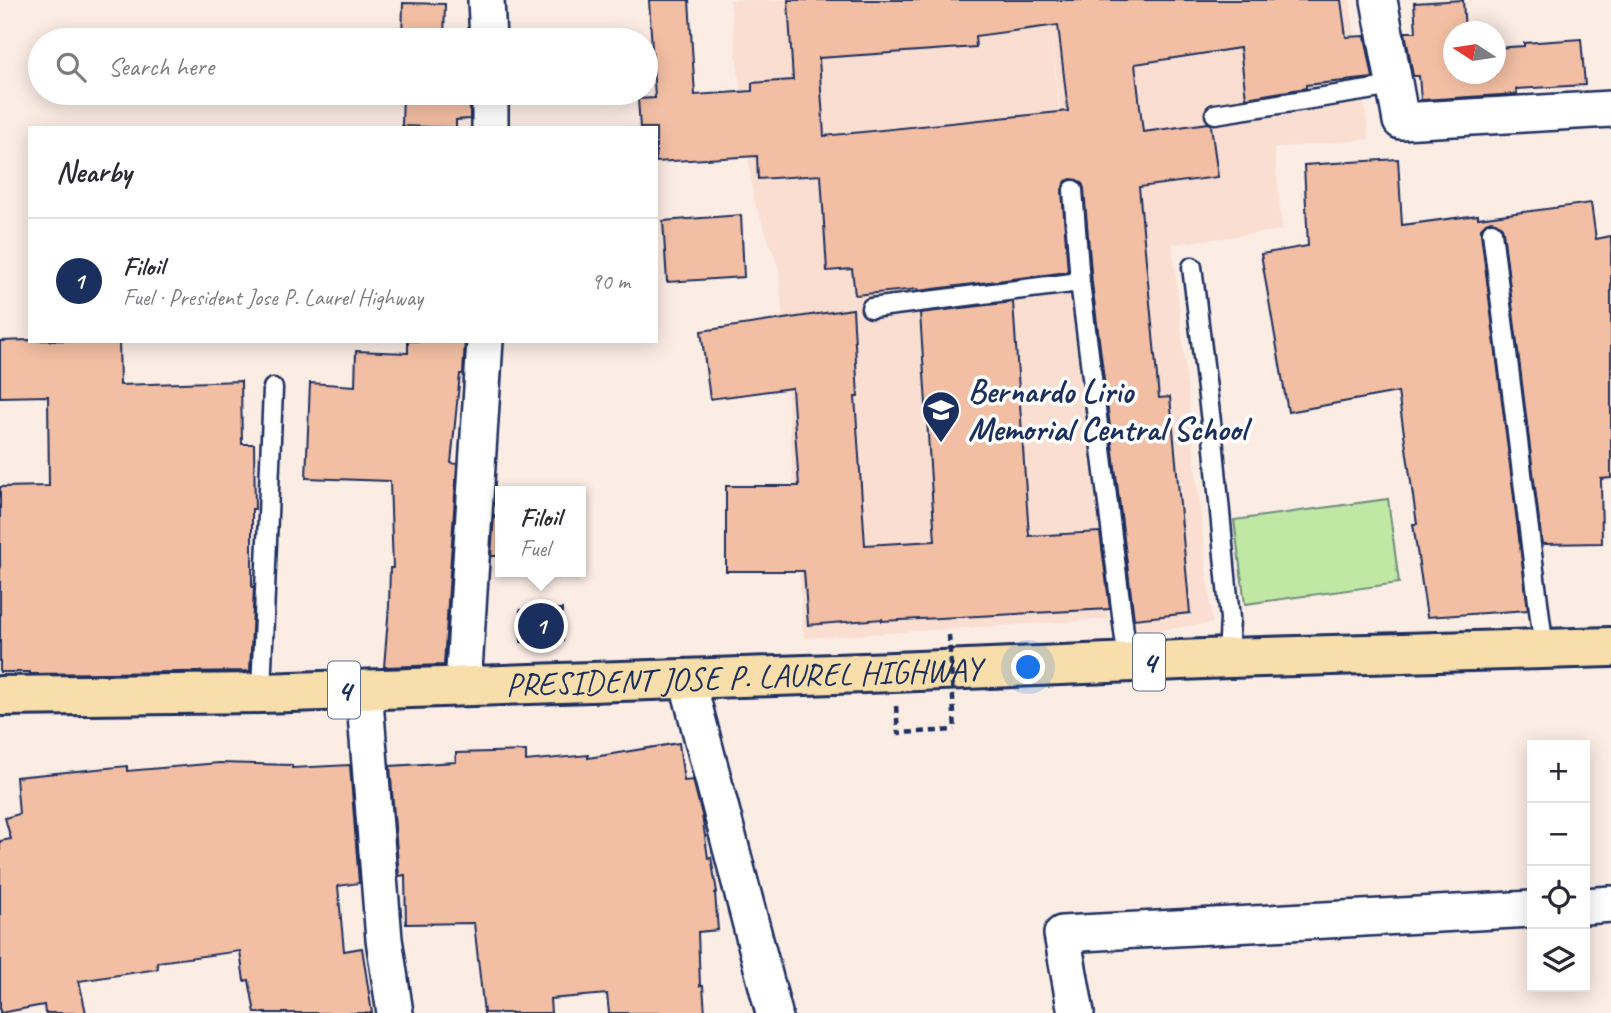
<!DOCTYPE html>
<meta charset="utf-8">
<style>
:root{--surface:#fff;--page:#f2f2f3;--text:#2b2b33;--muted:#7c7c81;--line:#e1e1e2;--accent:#1b2f5e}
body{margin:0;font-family:Caveat,sans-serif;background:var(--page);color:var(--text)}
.controls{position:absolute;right:21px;bottom:21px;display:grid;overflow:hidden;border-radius:0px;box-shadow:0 4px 18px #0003}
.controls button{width:63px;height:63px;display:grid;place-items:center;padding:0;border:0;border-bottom:2px solid var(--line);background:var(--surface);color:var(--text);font:35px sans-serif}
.compass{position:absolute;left:1443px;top:21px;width:63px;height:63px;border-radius:50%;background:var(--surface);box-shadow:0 4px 18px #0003;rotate:282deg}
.you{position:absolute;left:1029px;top:668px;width:24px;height:24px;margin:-18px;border:5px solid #fff;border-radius:50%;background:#1a73e8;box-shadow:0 0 0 10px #1a73e833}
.badge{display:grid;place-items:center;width:46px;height:46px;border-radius:50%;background:var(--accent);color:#fff;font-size:23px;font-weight:700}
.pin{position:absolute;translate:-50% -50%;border:4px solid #fff;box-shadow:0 2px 7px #0006}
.popup{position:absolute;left:495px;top:486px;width:91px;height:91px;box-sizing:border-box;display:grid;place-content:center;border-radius:0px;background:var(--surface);filter:drop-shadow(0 2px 5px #0005);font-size:23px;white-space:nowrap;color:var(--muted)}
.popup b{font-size:26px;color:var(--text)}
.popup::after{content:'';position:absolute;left:50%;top:100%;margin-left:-14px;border:14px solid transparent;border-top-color:var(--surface)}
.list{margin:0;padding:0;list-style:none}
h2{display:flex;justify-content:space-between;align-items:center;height:91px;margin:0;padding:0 28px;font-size:30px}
h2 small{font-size:23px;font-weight:400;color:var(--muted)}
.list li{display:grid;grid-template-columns:46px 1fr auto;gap:21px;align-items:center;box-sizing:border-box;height:126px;padding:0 28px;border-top:2px solid var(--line)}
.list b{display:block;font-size:26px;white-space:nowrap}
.list p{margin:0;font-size:23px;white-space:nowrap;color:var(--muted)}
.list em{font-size:23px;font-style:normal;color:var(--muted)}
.icon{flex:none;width:38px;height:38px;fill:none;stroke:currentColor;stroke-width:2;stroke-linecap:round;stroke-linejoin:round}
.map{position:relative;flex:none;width:1611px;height:1013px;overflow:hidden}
.search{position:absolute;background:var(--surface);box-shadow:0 4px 18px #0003;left:28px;top:28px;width:630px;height:77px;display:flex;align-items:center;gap:18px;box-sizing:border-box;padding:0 24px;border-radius:38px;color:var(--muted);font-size:26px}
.panel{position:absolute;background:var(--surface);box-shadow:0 4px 18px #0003;left:28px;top:126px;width:630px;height:217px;border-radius:0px}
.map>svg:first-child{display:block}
.built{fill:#f9ded1}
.green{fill:#c0e8a4;stroke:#6e8c81;stroke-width:2}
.building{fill:#f3bfa4;stroke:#1b2f5e;stroke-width:2;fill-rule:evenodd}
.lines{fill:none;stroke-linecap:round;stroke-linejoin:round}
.service-casing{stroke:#1b2f5e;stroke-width:23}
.minor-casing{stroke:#1b2f5e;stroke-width:40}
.trunk-casing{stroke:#1b2f5e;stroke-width:44}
.path{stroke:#1b2f5e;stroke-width:4.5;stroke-dasharray:7 5;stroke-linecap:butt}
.service{stroke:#fff;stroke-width:18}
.minor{stroke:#fff;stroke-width:35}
.trunk{stroke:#f8deab;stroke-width:38}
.path-bridge{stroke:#1b2f5e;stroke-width:4.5;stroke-dasharray:7 5;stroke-linecap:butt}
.labels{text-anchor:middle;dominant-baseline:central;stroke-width:7;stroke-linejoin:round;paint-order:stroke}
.shield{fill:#fff;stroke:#5f6d8e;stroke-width:2}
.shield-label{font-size:32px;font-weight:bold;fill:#1b2f5e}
.poi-label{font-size:33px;font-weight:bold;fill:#1b2f5e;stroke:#fff;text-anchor:start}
.street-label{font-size:33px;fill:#1b2f5e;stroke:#fff}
</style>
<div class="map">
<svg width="1611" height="1013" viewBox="0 0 1611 1013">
<rect width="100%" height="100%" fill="#fbece4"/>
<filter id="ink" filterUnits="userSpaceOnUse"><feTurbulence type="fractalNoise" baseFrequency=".0143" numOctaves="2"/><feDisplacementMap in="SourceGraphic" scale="14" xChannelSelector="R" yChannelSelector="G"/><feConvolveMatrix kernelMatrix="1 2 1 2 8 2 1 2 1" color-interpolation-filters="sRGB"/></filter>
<g filter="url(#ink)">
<path class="built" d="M 730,0 L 1350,0 L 1369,139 L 1274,148 L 1282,230 L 1172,244 L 1212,623 L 1119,635 L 1049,10 L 1108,619 L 804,638 L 779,269 L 753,197 Z"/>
<path class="green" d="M 1388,499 L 1399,583 L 1245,604 L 1234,520 Z"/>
<path class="building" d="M 649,0 L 689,0 L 695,95 L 752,91 L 752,83 L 793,80 L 788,0 L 1341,0 L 1346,37 L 1365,36 L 1373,78 L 1306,85 L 1306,88 L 1246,98 L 1240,48 L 1135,64 L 1143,132 L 1208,123 L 1211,125 L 1218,177 L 1139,187 L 1159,398 L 1170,397 L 1190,613 L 1134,619 L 1092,283 L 1084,189 L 1082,183 L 1077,180 L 1071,179 L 1066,181 L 1062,190 L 1068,272 L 918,291 L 918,289 L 855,295 L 852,269 L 827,271 L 821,175 L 758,179 L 757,156 L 656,162 L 656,128 L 640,128 L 638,99 L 655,98 ZM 1058,25 L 1068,111 L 824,136 L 819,58 L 976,47 L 975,36 Z
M 1463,0 L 1465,32 L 1453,32 L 1453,74 L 1495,74 L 1495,48 L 1524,46 L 1524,43 L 1581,39 L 1585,85 L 1516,89 L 1517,94 L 1421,100 L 1419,76 L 1413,76 L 1405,32 L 1416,32 L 1414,3 Z
M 403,3 L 445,4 L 444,40 L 402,40 Z
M 403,93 L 470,93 L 470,119 L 456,120 L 456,128 L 402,126 Z
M 1398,159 L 1402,225 L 1478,215 L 1478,218 L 1591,203 L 1596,239 L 1611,236 L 1611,478 L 1601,479 L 1602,543 L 1542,544 L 1503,231 L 1501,225 L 1491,221 L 1486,223 L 1481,228 L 1481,233 L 1528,610 L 1427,617 L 1413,524 L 1417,524 L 1398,392 L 1288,412 L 1261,254 L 1308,246 L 1304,165 Z
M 741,215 L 744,277 L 667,282 L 663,221 Z
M 1013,302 L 1029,536 L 1100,532 L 1110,609 L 882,621 L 882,619 L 808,625 L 804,571 L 726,571 L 726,486 L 799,486 L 792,388 L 710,399 L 701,331 L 853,309 L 858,397 L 855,397 L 865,545 L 935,541 L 920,313 Z
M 30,340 L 119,341 L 120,385 L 241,381 L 242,444 L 254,444 L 255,509 L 252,509 L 252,587 L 254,587 L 250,671 L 30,674 L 30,672 L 0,672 L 0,487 L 49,486 L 48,396 L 0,397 L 0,341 Z
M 408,341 L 465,341 L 463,374 L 460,374 L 451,463 L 457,464 L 444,665 L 384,667 L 389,606 L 390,568 L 393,568 L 390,481 L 306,478 L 310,383 L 355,386 L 356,351 L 408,353 Z
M 494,515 L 501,515 L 501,556 L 491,556 Z
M 562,609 L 563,641 L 521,642 L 520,610 Z
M 679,743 L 684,781 L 693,780 L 702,815 L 708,858 L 711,857 L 717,892 L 715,893 L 718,930 L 698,932 L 700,986 L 703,986 L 705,1013 L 609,1013 L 607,994 L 550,999 L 551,1013 L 484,1013 L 474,923 L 406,924 L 405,875 L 399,876 L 390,766 L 456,762 L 456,753 L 526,751 L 526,761 L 588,755 L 588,758 Z
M 219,763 L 292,765 L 292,768 L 350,765 L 359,883 L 338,886 L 344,951 L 362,948 L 372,1013 L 255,1013 L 249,980 L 244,981 L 240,951 L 157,962 L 158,969 L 79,981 L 86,1013 L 45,1013 L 44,1005 L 0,1013 L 0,841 L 11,839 L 5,818 L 19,814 L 16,777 L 127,766 L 127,771 Z"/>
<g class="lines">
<defs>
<path id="service" d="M 1215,114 L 1394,86
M 1073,190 L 1080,282 L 1128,663
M 1492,232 L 1544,650
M 1192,267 L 1213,438 L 1230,619 L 1228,658
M 871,308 L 1080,282
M 261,693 L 273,388"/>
<path id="minor" d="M 486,0 L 488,40
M 1379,0 L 1401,121 L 1611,109
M 490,128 L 490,93
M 687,679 L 774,1013
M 463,686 L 485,341
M 364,689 L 384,939 L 395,1013
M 1585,906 L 1611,904
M 1076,1013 L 1062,934 L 1532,909"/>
<g id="trunk">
<path id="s1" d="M 0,696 L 261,693 L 894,672 L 1228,658 L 1611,647"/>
</g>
</defs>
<use href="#service" class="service-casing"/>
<use href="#minor" class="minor-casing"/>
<use href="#trunk" class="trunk-casing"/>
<path class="path" d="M 896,706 L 898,733 L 955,730"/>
<use href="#service" class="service"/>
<use href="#minor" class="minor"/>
<use href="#trunk" class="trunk"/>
<path class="path-bridge" d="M 949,635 L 955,730"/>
</g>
</g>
<defs>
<symbol id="school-pin" viewBox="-11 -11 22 30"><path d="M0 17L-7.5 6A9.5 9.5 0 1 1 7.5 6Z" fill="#1b2f5e" stroke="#fff"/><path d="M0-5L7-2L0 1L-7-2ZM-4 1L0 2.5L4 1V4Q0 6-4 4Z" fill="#fff"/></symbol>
</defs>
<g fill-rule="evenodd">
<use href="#school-pin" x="919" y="388" width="44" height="60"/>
</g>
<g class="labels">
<g class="shield">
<rect x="1133" y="633.5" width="32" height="57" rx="5"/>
<rect x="328" y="661.5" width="32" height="57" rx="5"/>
</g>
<g class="shield-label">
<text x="1149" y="662">4</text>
<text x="344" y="690">4</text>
</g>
<g class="poi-label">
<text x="968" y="391">Bernardo Lirio<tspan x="968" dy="38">Memorial Central School</tspan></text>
</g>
<g class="street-label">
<text stroke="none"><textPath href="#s1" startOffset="744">PRESIDENT JOSE P. LAUREL HIGHWAY</textPath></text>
</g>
</g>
</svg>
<div class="controls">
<button>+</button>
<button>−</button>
<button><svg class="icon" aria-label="locate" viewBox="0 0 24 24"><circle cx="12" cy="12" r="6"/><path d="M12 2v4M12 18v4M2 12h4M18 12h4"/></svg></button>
<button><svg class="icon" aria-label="layers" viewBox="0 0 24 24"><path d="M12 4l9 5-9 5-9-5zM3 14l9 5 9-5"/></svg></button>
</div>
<svg class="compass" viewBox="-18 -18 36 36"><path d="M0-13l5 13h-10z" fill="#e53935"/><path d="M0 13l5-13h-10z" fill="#7c7c81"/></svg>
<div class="you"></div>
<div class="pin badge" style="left:541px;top:626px">1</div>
<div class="popup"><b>Filoil</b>Fuel</div>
<div class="search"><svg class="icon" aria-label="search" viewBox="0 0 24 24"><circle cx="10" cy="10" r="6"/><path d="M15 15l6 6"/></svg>Search here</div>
<section class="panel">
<h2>Nearby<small></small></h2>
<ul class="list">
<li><span class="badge">1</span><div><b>Filoil</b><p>Fuel · President Jose P. Laurel Highway</p></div><em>90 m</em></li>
</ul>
</section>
</div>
